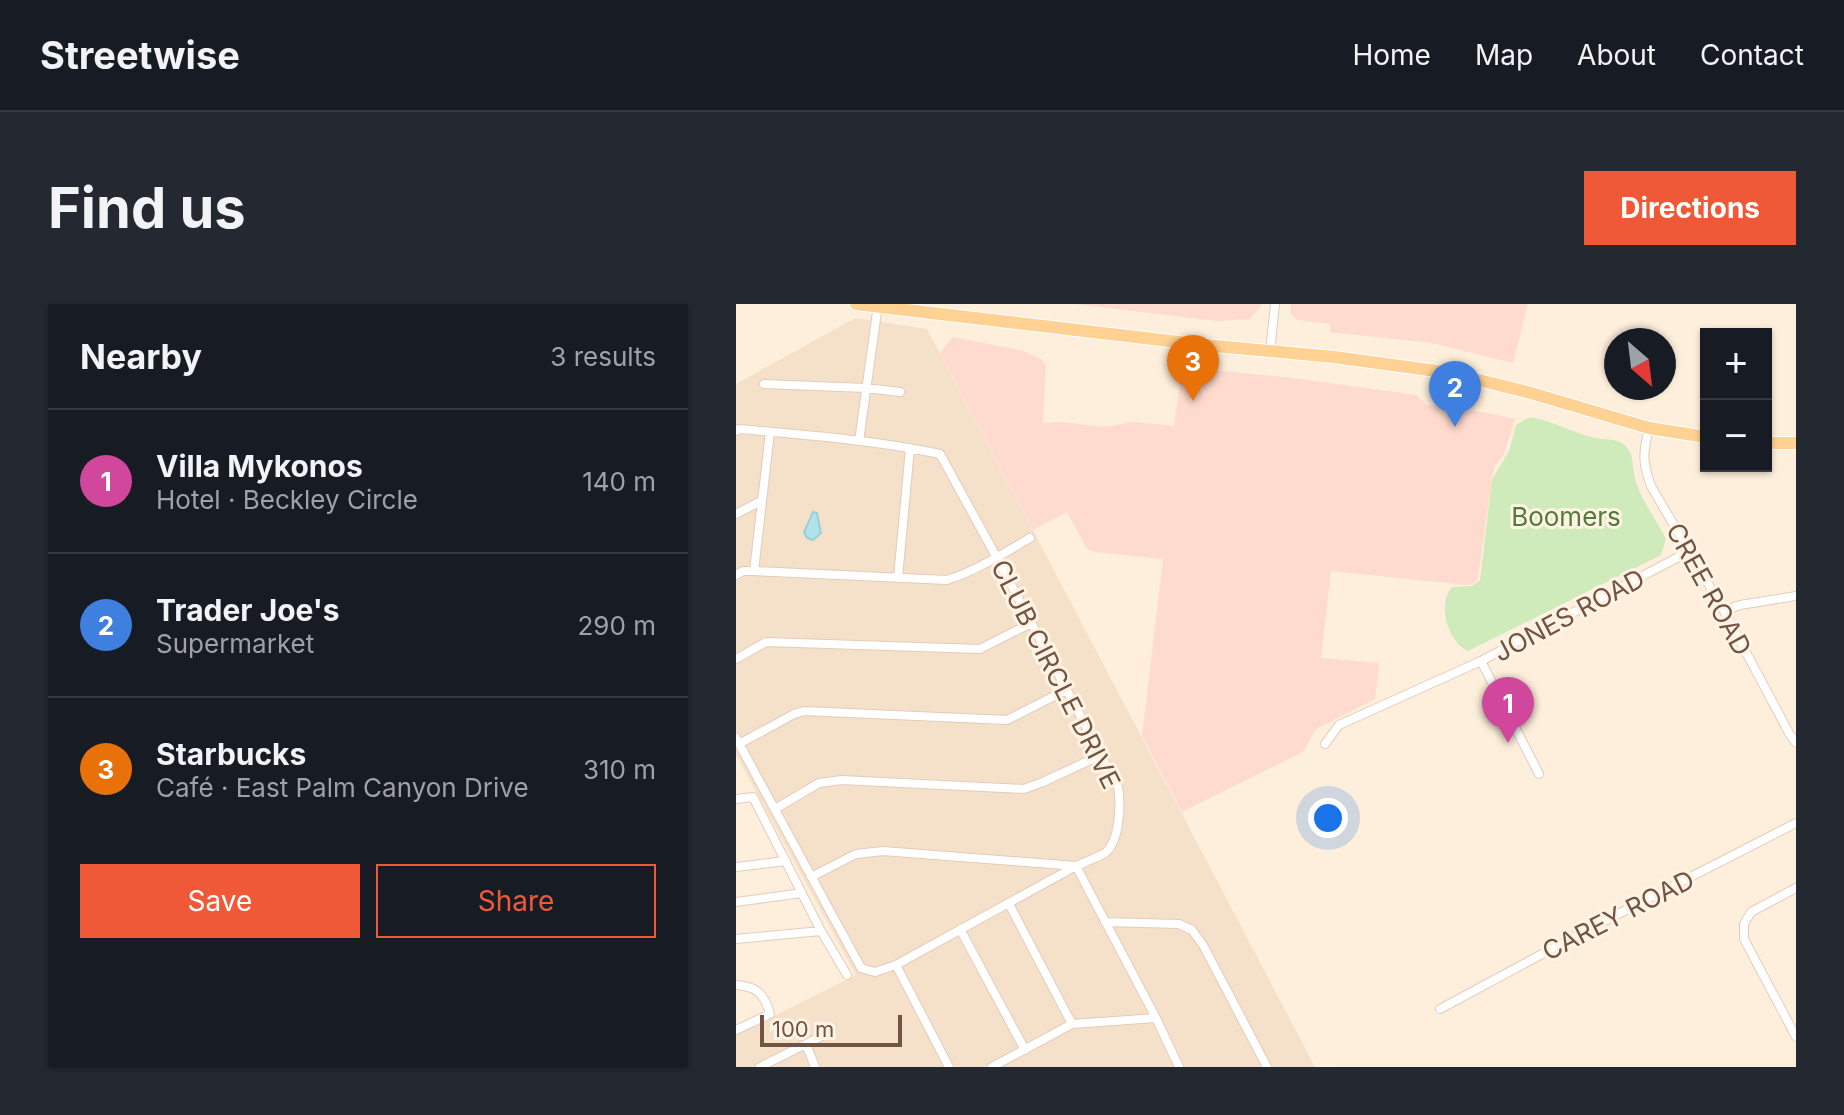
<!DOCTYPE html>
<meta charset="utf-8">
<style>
:root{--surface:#171b24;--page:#242831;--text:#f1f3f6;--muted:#9ea1a6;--line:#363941;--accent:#f05938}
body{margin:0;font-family:Inter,sans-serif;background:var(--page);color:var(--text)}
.controls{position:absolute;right:24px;top:24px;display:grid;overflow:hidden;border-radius:0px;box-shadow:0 2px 6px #0004}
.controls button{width:72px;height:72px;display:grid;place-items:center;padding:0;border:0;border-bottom:2px solid var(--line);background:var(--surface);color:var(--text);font:40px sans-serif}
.compass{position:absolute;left:868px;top:24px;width:72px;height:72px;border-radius:50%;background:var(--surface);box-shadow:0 2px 6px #0004;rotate:152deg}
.scale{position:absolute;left:24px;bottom:20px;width:142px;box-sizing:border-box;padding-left:8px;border:4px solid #735344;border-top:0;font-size:22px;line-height:28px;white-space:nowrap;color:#735344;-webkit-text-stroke:6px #fff3e4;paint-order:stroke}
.you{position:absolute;left:592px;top:514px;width:28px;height:28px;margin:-20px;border:6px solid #fff;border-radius:50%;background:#1a73e8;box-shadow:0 0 0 12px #1a73e833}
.badge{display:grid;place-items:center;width:52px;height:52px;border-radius:50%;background:var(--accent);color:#fff;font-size:26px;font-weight:700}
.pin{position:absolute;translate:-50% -66px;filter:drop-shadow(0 2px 4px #0008)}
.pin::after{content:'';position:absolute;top:42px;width:28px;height:24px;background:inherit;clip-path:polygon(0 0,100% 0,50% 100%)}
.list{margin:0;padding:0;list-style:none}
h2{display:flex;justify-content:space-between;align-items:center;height:104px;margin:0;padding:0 32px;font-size:34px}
h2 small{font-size:26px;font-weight:400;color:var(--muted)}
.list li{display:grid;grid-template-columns:52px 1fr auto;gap:24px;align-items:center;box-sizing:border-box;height:144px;padding:0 32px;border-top:2px solid var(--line)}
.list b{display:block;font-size:30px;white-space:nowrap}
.list p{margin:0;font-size:26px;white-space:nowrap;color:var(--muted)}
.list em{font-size:26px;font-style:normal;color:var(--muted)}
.actions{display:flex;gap:16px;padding:24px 32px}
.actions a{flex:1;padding:18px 0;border:2px solid var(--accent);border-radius:0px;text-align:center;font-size:28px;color:var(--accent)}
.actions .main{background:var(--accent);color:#fff}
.map{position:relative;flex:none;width:1060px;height:763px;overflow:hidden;border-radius:0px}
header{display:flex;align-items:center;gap:48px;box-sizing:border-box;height:112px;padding:0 40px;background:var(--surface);border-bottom:2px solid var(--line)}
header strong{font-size:38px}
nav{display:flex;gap:44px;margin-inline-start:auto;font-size:28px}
.intro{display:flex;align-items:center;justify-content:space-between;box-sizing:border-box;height:192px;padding:0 48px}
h1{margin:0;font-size:56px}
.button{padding:20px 36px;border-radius:0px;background:var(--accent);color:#fff;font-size:28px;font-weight:700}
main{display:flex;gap:48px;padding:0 48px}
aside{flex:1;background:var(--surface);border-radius:0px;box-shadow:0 2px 6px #0004}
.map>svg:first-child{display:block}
.residential{fill:#f5e0ca}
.commercial{fill:#ffdbcf}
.green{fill:#d0ebbb}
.water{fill:#b0e2e7;stroke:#96d2da;stroke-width:2}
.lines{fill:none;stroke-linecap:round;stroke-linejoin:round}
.street-casing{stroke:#e3ccbb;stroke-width:10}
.primary-casing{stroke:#fff;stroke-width:14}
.street{stroke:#fff;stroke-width:8}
.primary{stroke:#ffd192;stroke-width:12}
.labels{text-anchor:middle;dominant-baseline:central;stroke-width:6;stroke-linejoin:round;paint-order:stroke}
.park-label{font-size:26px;fill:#517a3c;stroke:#fff3e4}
.street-label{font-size:26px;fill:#735344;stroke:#fff3e4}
</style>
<header>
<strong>Streetwise</strong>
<nav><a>Home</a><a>Map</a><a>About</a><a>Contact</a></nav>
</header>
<div class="intro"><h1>Find us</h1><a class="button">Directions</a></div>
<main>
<aside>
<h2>Nearby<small>3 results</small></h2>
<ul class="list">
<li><span class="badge" style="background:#d1479c">1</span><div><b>Villa Mykonos</b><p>Hotel · Beckley Circle</p></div><em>140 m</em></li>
<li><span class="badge" style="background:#3f7fe0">2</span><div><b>Trader Joe's</b><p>Supermarket</p></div><em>290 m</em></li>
<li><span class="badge" style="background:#e8710a">3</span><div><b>Starbucks</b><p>Café · East Palm Canyon Drive</p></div><em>310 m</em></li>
</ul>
<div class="actions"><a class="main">Save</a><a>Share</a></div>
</aside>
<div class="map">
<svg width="1060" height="763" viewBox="0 0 1060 763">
<rect width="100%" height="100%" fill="#feefdc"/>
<path class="residential" d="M 119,14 L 191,25 L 579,763 L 0,763 L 0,731 L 120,671 L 0,451 L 0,80 Z"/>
<path class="commercial" d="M 339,0 L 525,0 L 524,4 L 514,15 L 481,17 Z
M 555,0 L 792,0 L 777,59 L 696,39 L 594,28 L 594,20 L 561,16 L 554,8 Z
M 217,33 L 288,47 L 305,55 L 310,62 L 307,119 L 325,118 L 368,123 L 397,118 L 438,122 L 446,63 L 557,74 L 680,91 L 691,101 L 753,109 L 779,115 L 767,152 L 759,161 L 756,173 L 742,275 L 739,279 L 731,281 L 595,267 L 585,354 L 643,359 L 639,395 L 580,425 L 567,448 L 446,508 L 406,432 L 427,255 L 359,248 L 351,245 L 331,208 L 297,226 L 204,49 Z"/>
<path class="green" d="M 794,113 C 819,117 839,131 865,135 C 876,136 885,135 892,145 C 899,155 896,170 901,181 C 908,200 921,217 930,235 L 925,251 L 732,347 C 713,339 700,301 716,283 L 736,282 L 744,276 L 756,175 L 773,147 L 780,121 Z"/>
<path class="water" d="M 77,208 L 81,209 L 85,229 L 77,236 L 71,234 L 68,228 Z"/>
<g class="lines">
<defs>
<path id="street" d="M 534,47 L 539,0
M 28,80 L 130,84 L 164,88
M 913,124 C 907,149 906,158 915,182 L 988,307 L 1053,429 L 1060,439
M 0,127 L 3,125 C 70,131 138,136 204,150 L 261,254 L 382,483 C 385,500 384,537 369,549 C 360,554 349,558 340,562 L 160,661 L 139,668 L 125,664 L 0,434
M 123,137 L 142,1
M 0,210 L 25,197
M 18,267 L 34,128
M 0,271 L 7,267 L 18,267 L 211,276 C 241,266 267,250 294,234
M 162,274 L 174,144
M 988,307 L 1004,301 L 1060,292
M 0,355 L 30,338 L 244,345 L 295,319
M 745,357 L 803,470
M 3,440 L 58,410 L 68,407 L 271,416 L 330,386
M 589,440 L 603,421 L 745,357 L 952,248
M 0,495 L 17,493 L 85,627 L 111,671
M 39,505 L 83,479 L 106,476 L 288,485 L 307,478 L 365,451
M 0,563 L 50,557
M 75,573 L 120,550 L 147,547 L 340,562 L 420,714 L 443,763
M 1060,584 L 1015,608 L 1008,620 L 1008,635 L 1060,733
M 0,598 L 66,589
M 273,600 L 336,720
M 369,618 L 443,620 L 456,626 L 467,641 L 531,763
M 224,625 L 289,746
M 0,635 L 85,627
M 160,661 L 213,763
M 0,681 C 20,682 29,690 34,710 L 0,726
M 704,705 L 847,628 L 1060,519
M 70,740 L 79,763
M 24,763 L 88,731 L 96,723
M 256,763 L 336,720 L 420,714"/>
<path id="primary" d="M 120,0 L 468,41 L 598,53 L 715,69 L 795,89 L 913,124 L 970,133
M 1030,139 L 1060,139"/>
</defs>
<use href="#street" class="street-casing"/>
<use href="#primary" class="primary-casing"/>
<use href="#street" class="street"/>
<use href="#primary" class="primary"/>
</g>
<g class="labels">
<g class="park-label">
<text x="830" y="212">Boomers</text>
</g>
<g class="street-label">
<text transform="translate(973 285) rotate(61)">CREE ROAD</text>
<text transform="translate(833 311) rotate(-28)">JONES ROAD</text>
<text transform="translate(320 370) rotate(63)">CLUB CIRCLE DRIVE</text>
<text transform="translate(882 611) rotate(-27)">CAREY ROAD</text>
</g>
</g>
</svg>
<div class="controls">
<button>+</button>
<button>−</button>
</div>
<svg class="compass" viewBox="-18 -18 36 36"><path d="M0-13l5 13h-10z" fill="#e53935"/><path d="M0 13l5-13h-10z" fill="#9ea1a6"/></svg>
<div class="scale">100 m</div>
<div class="you"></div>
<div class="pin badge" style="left:772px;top:439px;background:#d1479c">1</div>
<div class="pin badge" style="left:719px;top:123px;background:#3f7fe0">2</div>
<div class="pin badge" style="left:457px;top:97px;background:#e8710a">3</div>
</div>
</main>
